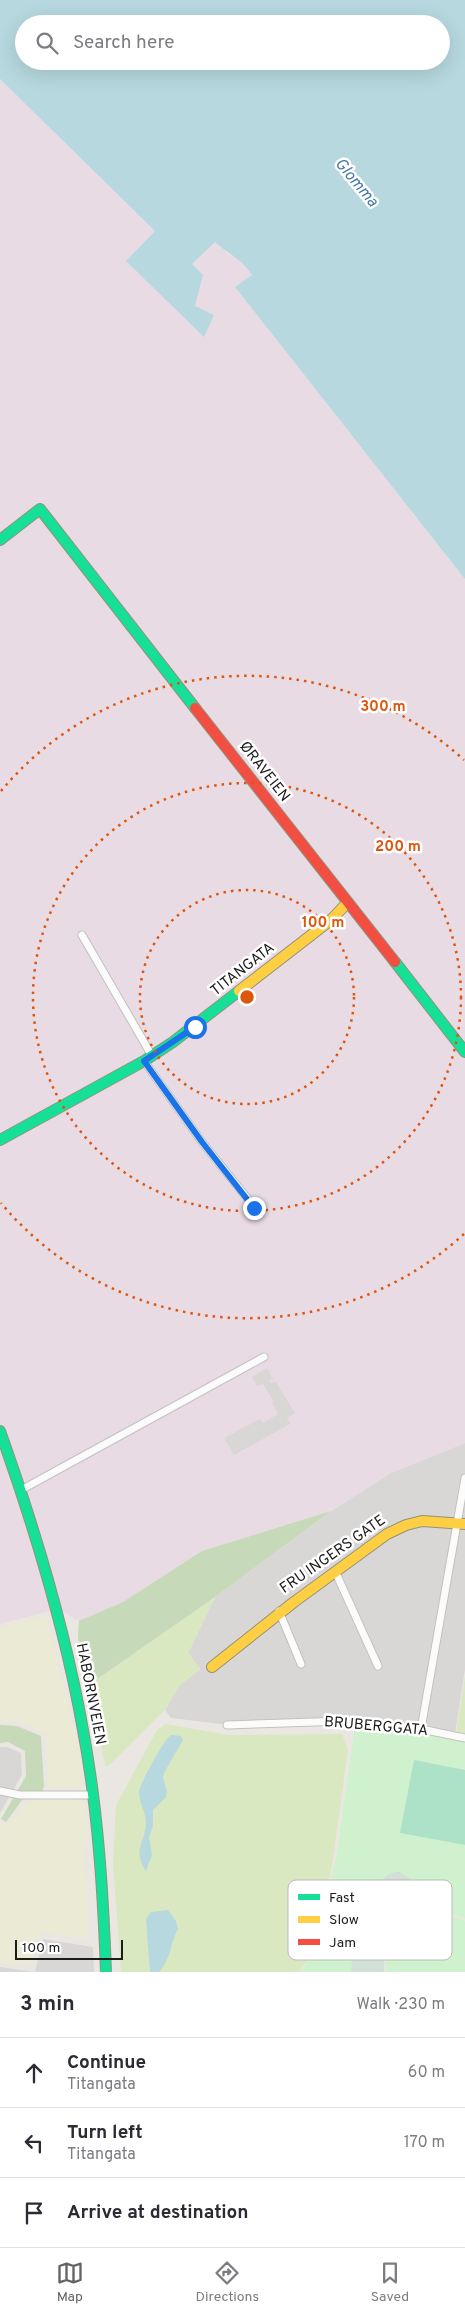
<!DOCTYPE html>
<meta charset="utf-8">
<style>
:root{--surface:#fff;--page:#f7f7f7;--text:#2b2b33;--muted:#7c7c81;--line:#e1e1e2;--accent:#636261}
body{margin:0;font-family:Overpass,sans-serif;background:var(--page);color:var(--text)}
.scale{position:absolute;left:15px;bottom:12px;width:108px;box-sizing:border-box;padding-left:5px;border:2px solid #1b1b1b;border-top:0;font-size:14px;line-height:18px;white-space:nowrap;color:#1b1b1b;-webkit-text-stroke:4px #fff;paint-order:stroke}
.stop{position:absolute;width:15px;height:15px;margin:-11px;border:4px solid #1a73e8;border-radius:50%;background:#fff}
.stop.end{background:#1a73e8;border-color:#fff;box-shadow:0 1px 5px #0008}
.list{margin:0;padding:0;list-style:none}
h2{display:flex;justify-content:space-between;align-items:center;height:65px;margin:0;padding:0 20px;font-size:21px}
h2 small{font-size:16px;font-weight:400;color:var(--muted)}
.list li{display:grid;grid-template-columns:32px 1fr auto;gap:15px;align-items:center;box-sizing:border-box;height:70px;padding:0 20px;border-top:1px solid var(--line)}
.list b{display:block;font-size:19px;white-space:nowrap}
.list p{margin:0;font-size:16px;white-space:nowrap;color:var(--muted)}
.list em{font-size:16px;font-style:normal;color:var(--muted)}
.icon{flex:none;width:28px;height:28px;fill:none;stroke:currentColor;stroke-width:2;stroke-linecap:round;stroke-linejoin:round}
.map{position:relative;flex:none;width:465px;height:1972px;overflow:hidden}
.search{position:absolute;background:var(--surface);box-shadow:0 5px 20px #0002;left:15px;right:15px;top:15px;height:55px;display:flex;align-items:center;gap:12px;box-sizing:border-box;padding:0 18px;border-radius:28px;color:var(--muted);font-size:19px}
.sheet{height:275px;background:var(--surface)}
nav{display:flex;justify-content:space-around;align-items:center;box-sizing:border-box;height:70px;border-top:1px solid var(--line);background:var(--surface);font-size:14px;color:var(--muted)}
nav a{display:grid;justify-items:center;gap:2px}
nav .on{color:var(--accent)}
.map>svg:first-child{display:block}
.residential{fill:#d9d7d5}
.industrial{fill:#e8dbe4}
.farmland{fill:#ebead5}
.grass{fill:#d9e8c0}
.forest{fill:#c6d9b8}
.wetland{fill:#d1e0d6}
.park{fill:#d0f1cd}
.pitch{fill:#aee2c8}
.parking{fill:#d8d7d5}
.water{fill:#b6d8de;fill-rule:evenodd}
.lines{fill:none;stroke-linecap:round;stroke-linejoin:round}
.street-casing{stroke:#c2c1bf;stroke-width:9}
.fast-casing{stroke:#93927c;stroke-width:12}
.slow-casing{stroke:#93927c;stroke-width:12}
.jam-casing{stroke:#93927c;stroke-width:12}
.street{stroke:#fcfbfb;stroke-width:7}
.fast{stroke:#16e098;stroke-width:10}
.slow{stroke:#ffcf43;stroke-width:10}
.jam{stroke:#f24e42;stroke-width:10}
.route{stroke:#1a73e8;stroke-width:6}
.ring{fill:none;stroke:#de560d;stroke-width:2.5;stroke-dasharray:2.5 5}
.labels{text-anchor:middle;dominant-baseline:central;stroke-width:5;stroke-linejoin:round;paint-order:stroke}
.street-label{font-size:15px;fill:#1b1b1b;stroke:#fff}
.water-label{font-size:16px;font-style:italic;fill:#447aa3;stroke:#fff}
.key{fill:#fff;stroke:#bbb;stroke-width:1}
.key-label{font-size:14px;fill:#1b1b1b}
.centre{fill:#de560d;stroke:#fff;stroke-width:2.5}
.ring-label{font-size:15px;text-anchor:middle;font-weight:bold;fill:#de560d;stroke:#fff;stroke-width:5;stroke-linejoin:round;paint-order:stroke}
</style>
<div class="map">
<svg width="465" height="1972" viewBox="0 0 465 1972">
<rect width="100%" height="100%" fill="#eae7e3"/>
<path class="residential" d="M 465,1443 L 465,1669 L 455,1734 L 347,1719 L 221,1724 L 171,1718 L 165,1710 L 179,1686 L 200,1669 L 188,1653 L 215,1597 L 331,1511 L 391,1473 Z
M 0,1747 L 7,1747 L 21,1753 L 22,1775 L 0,1813 Z
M 43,1939 L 93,1947 L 94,1972 L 0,1972 L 0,1967 L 35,1972 Z"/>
<path class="industrial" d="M 0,79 L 155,231 L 195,307 L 203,275 L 192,264 L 212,242 L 215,242 L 229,255 L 242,260 L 252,275 L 235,287 L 465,579 L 465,1443 L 391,1473 L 331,1511 L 202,1551 L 123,1602 L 79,1621 L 62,1611 L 46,1612 L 0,1624 Z"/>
<path class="farmland" d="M 46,1616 L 80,1750 L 83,1788 L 48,1788 L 46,1734 L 20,1721 L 0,1721 L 0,1628 Z
M 43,1798 L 73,1799 L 83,1802 L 85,1806 L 88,1830 L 84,1854 L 87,1894 L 87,1939 L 39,1932 L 31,1965 L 0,1963 L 0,1824 L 7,1826 L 25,1804 Z"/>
<path class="grass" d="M 215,1597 L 188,1653 L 200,1669 L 179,1686 L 165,1710 L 113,1762 L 107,1766 L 105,1765 L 95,1713 L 84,1674 L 100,1678 Z
M 465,1676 L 465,1736 L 456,1734 Z
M 166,1724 L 228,1735 L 342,1734 L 348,1750 L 333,1859 L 315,1951 L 298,1972 L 121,1972 L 113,1863 L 116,1805 L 157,1730 Z"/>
<path class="forest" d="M 331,1511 L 215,1597 L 99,1678 L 85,1674 L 78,1638 L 79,1621 L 123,1602 L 202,1551 Z
M 0,1725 L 17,1726 L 41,1736 L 44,1786 L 40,1798 L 23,1799 L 6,1822 L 1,1819 L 26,1776 L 25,1751 L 8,1742 L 0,1743 Z"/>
<path class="wetland" d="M 399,1871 L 415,1882 L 418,1912 L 385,1946 L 384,1972 L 351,1972 L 352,1954 L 361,1922 L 371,1905 L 374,1889 L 388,1874 Z"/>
<path class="park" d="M 355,1726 L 421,1732 L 465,1741 L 465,1919 L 456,1915 L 418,1912 L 415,1882 L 398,1871 L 388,1874 L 374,1889 L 371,1905 L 361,1922 L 352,1954 L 351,1972 L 300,1972 L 315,1951 L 336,1858 Z
M 418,1914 L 456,1917 L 465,1921 L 465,1972 L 386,1972 L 387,1946 Z"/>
<path class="pitch" d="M 414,1760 L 465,1770 L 465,1845 L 400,1833 Z"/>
<path class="parking" d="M 267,1368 L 273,1379 L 270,1380 L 271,1383 L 276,1382 L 295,1413 L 287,1418 L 290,1424 L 234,1455 L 224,1438 L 260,1419 L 263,1423 L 278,1414 L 272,1403 L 274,1402 L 263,1384 L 257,1386 L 252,1377 Z"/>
<path class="water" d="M 0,0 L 465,0 L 465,579 L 235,287 L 252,275 C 240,257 230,256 215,242 L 192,264 L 203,275 L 195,306 L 214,315 L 204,337 L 126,261 L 155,231 L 0,79 ZM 24,24 L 441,24 L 441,61 L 24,61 Z
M 171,1735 L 181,1736 L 183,1740 L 165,1771 L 163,1778 L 167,1791 L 166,1797 L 153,1810 L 153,1826 L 149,1837 L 152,1855 L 146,1871 C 132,1849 145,1844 146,1823 C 146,1812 139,1803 139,1792 C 139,1785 165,1738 171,1735 Z
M 168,1910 L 176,1921 L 178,1929 C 169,1946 172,1957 159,1972 L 150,1972 L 146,1919 L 151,1912 Z"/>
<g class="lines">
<defs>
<path id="street" d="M 82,935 L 152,1056
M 144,1061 L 202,1142 L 255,1208
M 21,1490 L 264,1357
M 335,1571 L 378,1666
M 279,1611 L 301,1664
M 227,1725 L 346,1721 L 421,1729 L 465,1738
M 421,1729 L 465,1478
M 0,1791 L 20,1795 L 93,1795"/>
<path id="fast" d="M 40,509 L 195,708
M 0,540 L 40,509
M 395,962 L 465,1052
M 0,1140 L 144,1061 L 173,1042 L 239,991
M 0,1431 C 35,1529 65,1628 83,1730 C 98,1810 103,1891 106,1972"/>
<path id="slow" d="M 239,991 L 332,919 L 347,903
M 212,1667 L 294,1602 L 387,1534 L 406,1525 L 422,1521 L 465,1524"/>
<path id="jam" d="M 195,708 L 395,962"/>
</defs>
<use href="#street" class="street-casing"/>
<use href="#fast" class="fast-casing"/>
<use href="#slow" class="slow-casing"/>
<use href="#jam" class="jam-casing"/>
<use href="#street" class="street"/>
<use href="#fast" class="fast"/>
<use href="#slow" class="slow"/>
<use href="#jam" class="jam"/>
</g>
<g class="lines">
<path class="route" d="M 195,1027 L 144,1061 L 202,1142 L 254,1208"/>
</g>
<g class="ring">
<circle cx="247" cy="997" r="107"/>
<circle cx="247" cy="997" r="214"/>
<path d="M464 1234A321 321 0 0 1 1 1203M1 791A321 321 0 0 1 464 760"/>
</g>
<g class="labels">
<g class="street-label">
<text transform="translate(264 772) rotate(52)">ØRAVEIEN</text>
<text transform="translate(243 970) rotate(-38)">TITANGATA</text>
<text transform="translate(333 1555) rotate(-35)">FRU INGERS GATE</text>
<text transform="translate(90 1694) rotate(79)">HABORNVEIEN</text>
<text transform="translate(376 1727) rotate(5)">BRUBERGGATA</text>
</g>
<g class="water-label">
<text transform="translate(356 183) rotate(50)">Glomma</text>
</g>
</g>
<rect x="288" y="1880" width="164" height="80" rx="8" class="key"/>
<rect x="298" y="1894" width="22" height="6" fill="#16e098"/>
<rect x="298" y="1916" width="22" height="7" fill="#ffcf43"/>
<rect x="298" y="1939" width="22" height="6" fill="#f24e42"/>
<g class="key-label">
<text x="329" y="1902">Fast</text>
<text x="329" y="1924">Slow</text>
<text x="329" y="1947">Jam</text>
</g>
<circle cx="247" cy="997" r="8" class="centre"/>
<g class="ring-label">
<text x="383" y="711">300 m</text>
<text x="398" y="851">200 m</text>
<text x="323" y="927">100 m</text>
</g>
</svg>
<div class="scale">100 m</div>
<div class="stop" style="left:195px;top:1027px"></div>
<div class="stop end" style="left:254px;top:1208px"></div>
<div class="search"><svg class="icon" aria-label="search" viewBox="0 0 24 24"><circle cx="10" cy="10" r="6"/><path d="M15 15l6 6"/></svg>Search here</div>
</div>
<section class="sheet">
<h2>3 min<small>Walk · 230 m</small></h2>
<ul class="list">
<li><svg class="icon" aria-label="ahead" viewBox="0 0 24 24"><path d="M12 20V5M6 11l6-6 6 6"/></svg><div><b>Continue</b><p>Titangata</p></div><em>60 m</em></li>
<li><svg class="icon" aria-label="left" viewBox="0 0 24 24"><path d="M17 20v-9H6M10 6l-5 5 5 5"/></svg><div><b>Turn left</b><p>Titangata</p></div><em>170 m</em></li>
<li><svg class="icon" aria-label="arrive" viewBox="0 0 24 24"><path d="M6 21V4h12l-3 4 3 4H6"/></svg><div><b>Arrive at destination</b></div></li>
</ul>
</section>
<nav>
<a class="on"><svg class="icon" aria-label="map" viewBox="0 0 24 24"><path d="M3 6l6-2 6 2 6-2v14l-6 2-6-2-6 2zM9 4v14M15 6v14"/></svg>Map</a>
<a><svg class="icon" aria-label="directions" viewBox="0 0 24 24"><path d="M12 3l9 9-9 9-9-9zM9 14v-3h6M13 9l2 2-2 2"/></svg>Directions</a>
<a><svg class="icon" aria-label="saved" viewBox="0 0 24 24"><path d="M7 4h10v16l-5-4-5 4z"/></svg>Saved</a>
</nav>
